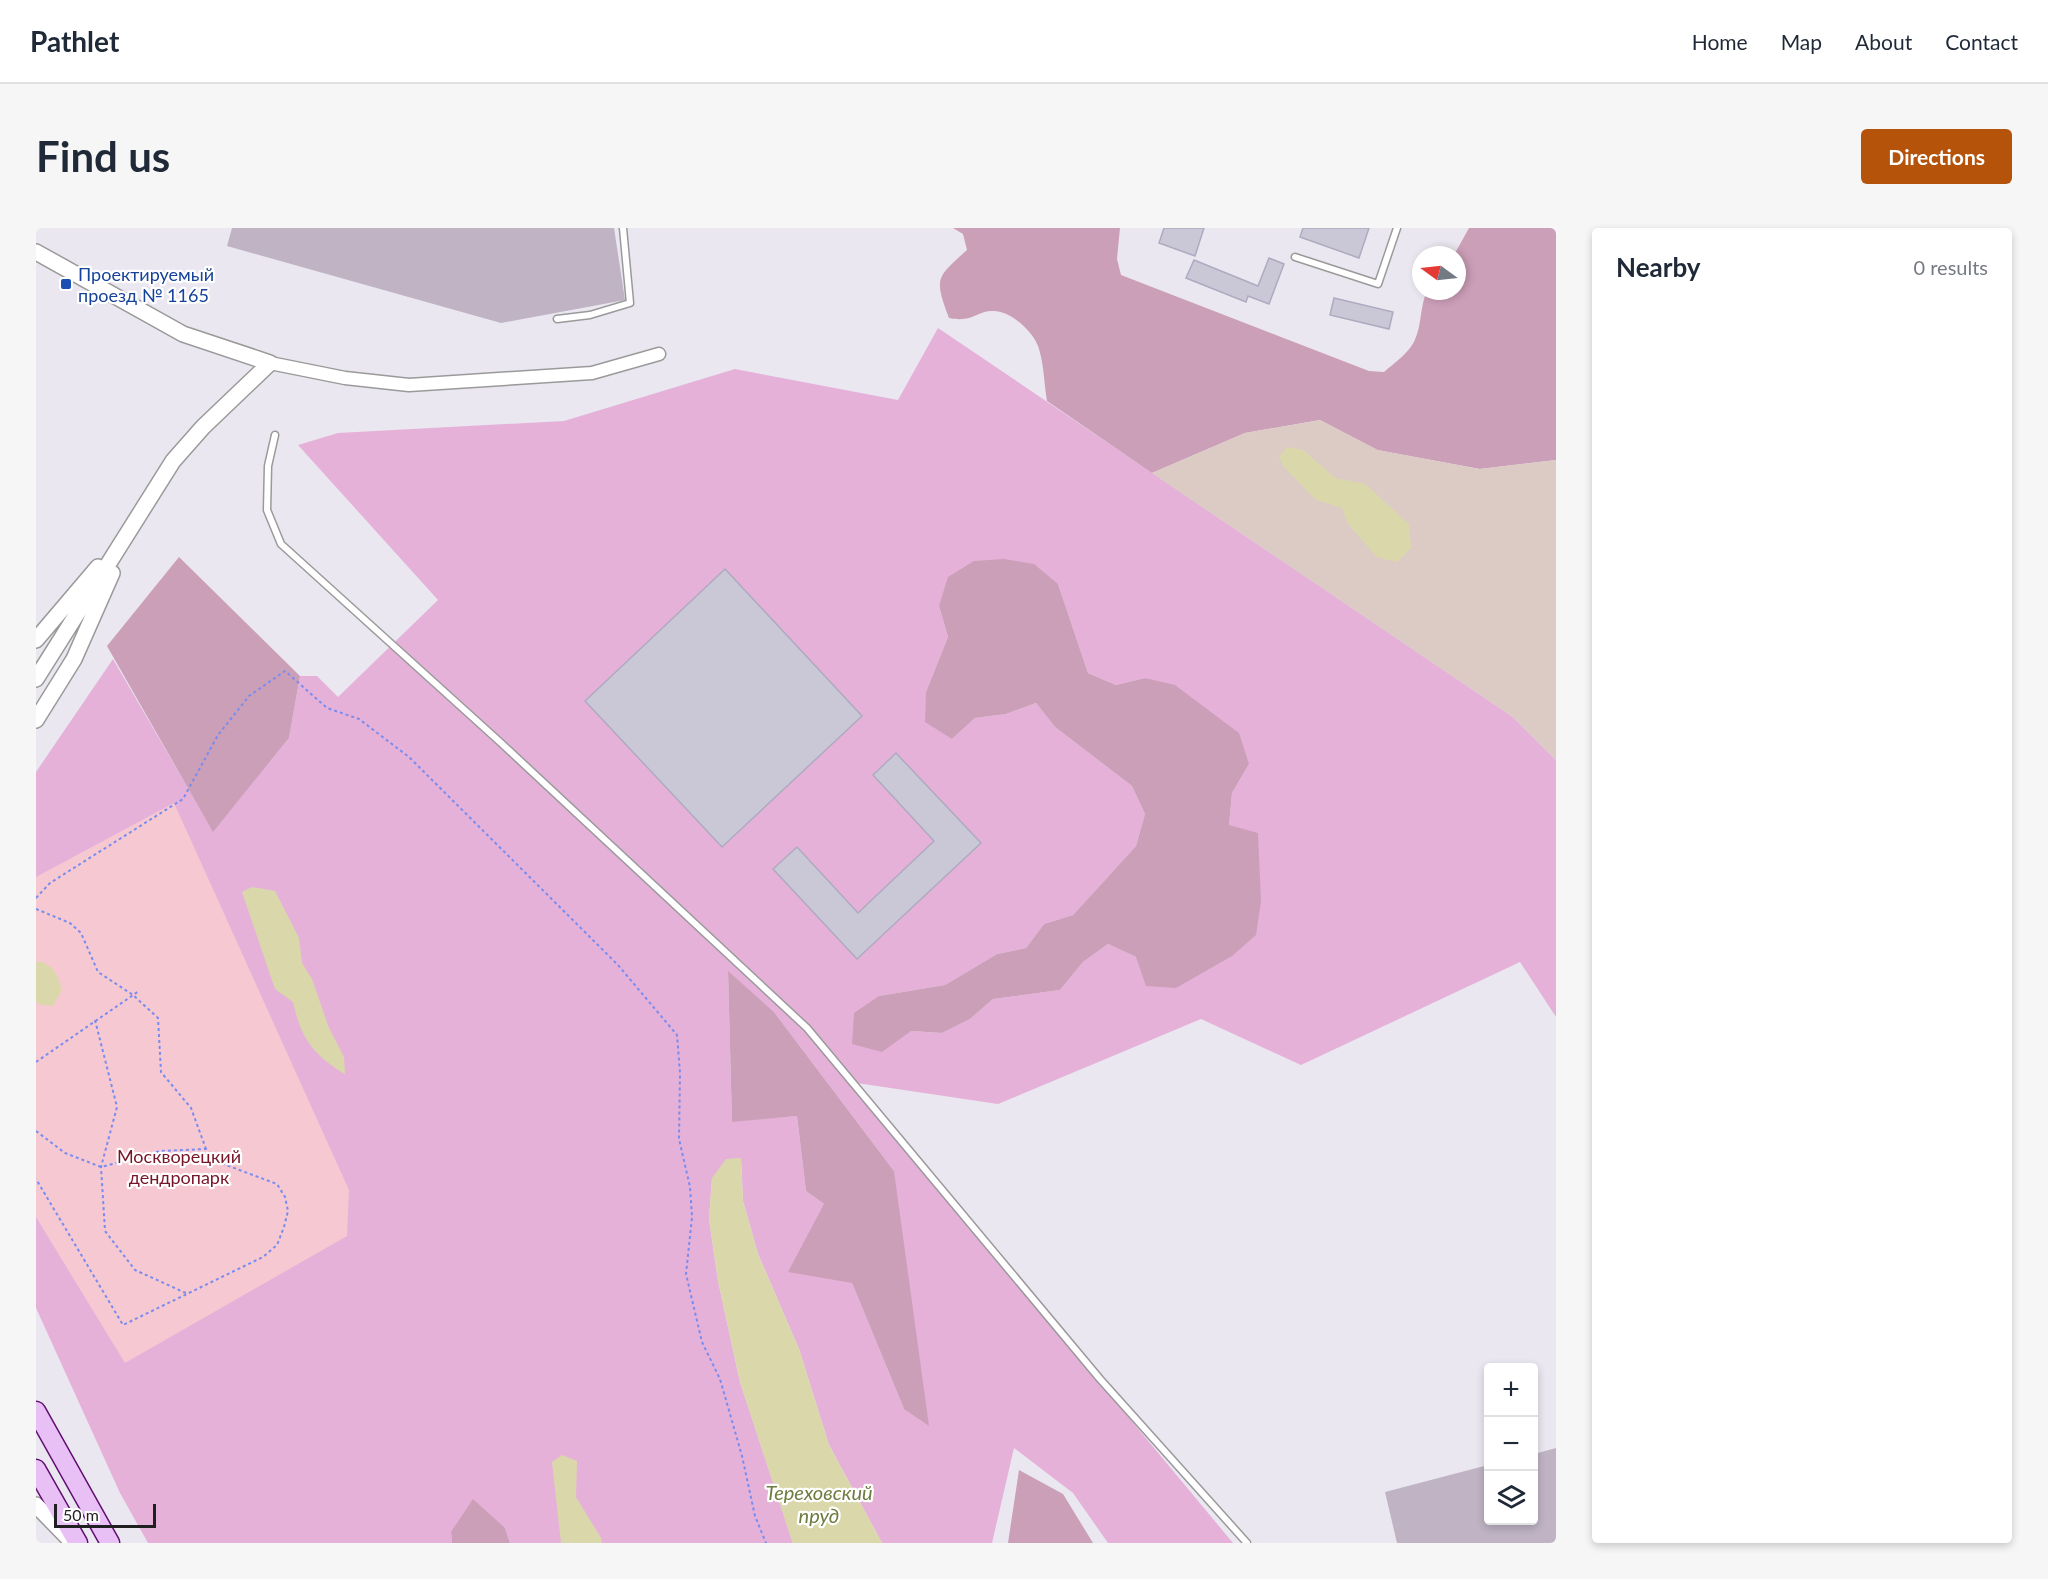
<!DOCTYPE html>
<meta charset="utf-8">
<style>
:root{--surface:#fff;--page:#f6f6f7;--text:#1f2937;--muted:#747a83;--line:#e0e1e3;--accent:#b45309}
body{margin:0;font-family:Lato,sans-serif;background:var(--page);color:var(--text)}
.controls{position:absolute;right:18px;bottom:18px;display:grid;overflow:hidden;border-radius:6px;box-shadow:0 3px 9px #0003}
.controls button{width:54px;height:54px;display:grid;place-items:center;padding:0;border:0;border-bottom:2px solid var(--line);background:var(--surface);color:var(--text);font:30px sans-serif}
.compass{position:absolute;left:1376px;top:18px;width:54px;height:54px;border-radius:50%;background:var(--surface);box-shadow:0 3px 9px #0003;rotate:285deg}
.scale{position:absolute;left:18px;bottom:15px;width:102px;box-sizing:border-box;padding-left:6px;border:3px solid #202020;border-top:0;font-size:16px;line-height:21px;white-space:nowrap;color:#202020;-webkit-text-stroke:4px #fff;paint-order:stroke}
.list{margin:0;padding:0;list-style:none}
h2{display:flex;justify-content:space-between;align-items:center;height:78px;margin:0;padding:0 24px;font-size:26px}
h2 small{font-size:20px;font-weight:400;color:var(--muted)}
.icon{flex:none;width:33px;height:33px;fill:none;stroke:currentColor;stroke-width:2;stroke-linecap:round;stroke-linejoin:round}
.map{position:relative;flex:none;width:1520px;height:1315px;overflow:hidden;border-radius:6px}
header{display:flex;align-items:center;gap:36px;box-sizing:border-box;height:84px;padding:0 30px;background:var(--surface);border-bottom:2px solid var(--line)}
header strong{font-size:28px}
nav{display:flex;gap:33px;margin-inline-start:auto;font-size:21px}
.intro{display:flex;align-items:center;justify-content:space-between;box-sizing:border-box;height:144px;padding:0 36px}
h1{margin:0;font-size:42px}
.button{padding:15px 27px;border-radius:6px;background:var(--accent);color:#fff;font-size:21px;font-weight:700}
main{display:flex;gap:36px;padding:0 36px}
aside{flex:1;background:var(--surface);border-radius:6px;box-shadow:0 3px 9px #0003}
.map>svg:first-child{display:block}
.construction{fill:#bfb3c4}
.grass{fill:#e5b1d9;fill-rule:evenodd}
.forest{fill:#cc9fb8}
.wetland{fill:#dccbc5}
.park{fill:#f6c8d1}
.water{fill:#dad8ab}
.building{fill:#cac8d6;stroke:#aeaac0;stroke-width:1.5}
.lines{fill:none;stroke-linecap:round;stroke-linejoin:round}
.service-casing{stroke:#9a9a9a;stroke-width:9}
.minor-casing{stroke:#9a9a9a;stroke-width:15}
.tertiary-casing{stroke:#9a9a9a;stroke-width:18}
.secondary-casing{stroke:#600e70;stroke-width:21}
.path{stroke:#788cef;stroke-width:2;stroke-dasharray:3 3;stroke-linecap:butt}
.service{stroke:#fff;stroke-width:6}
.minor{stroke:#fff;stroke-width:12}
.tertiary{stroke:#fff;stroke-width:15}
.secondary{stroke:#e9c0f5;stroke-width:18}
.transit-dot{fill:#1a4fb4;stroke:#fff;stroke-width:2}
.labels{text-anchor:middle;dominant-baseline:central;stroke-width:4.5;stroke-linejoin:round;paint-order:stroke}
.transit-label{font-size:18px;fill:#164399;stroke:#fff;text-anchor:start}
.park-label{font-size:18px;fill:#771527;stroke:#fff}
.water-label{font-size:20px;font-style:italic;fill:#6d7b3f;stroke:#fff}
</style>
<header>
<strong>Pathlet</strong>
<nav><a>Home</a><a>Map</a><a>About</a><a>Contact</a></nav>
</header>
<div class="intro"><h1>Find us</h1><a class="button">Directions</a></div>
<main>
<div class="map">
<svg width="1520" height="1315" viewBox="0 0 1520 1315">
<rect width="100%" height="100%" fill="#eae7f0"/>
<path class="construction" d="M 196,0 L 578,0 L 589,72 L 465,95 L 191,18 Z
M 1520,1220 L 1520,1315 L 1361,1315 L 1349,1264 L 1452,1237 L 1452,1292 L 1498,1292 L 1498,1226 Z"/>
<path class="grass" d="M 902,100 L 1477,489 L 1520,532 L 1520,789 L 1484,734 L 1265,837 L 1165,791 L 962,876 L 814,854 L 1197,1315 L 1072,1315 L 1037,1265 L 978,1220 L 956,1315 L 846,1315 L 793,1217 L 763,1121 L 722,1026 L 707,973 L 705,930 L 676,950 L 673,991 L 682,1053 L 704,1154 L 757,1315 L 474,1315 L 469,1300 L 415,1304 L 416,1315 L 112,1315 L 84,1265 L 0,1080 L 0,544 L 77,431 L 177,603 L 253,510 L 264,448 L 281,448 L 302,469 L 402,372 L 262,217 L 302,205 L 528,193 L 699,141 L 862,172 ZM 1022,356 L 1052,445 L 1080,457 L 1109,450 L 1213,536 L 1196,565 L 1193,597 L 1100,729 L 1072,716 L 1047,734 L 1024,762 L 957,771 L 934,791 L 906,805 L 875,803 L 843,768 L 909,757 L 961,726 L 990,720 L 1008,696 L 1037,687 L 1100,618 L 1109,586 L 1096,558 L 1019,499 L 1000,475 L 970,486 L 939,490 L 916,511 L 890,464 L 912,409 L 903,378 ZM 692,744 L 738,784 L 858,943 L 868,1181 L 816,1055 L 788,976 L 770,963 L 761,888 L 696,893 Z"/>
<path class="forest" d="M 917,0 L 1084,0 L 1081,31 L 1085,47 L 1333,143 L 1348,144 C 1359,134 1375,124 1380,109 C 1386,94 1384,78 1391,63 L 1421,63 L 1421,27 L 1418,27 L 1433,0 L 1520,0 L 1520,232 L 1444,241 L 1341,222 L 1284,192 L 1209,205 L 1116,245 L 1011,173 C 1008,156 1008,137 1003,121 C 999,105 975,83 958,83 C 941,82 938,95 913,90 C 898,50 900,50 931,22 L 927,6 Z
M 143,329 L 264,448 L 253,510 L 177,604 L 71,418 Z
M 968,331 L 998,336 L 1022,356 L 1052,445 L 1080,457 L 1109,450 L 1139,457 L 1203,505 L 1213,536 L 1196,565 L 1193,597 L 1222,605 L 1225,673 L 1220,707 L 1196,728 L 1140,760 L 1110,758 L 1100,729 L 1072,716 L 1047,734 L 1024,762 L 957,771 L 934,791 L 906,805 L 875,803 L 846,824 L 816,816 L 818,785 L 843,768 L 909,757 L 961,726 L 990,720 L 1008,696 L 1037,687 L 1100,618 L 1109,586 L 1096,558 L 1019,499 L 1000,475 L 970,486 L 939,490 L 916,511 L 889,494 L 890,464 L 912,409 L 903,378 L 912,349 L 938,333 Z
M 692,743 L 738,784 L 858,943 L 893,1198 L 868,1181 L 816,1055 L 752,1044 L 788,976 L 770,963 L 761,888 L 696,894 Z
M 983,1242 L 1027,1266 L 1057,1315 L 972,1315 Z
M 437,1271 L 469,1300 L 474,1315 L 416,1315 L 415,1304 Z"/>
<path class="wetland" d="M 1284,192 L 1342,222 L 1443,241 L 1520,232 L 1520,532 L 1477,489 L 1116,245 L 1209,205 Z"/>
<path class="park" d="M 138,575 L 313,962 L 311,1008 L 89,1135 L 0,989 L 0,649 Z"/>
<path class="water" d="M 1251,219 L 1267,222 L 1299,250 L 1329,256 L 1373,296 L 1375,320 L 1361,334 L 1341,329 L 1312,296 L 1306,280 L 1280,272 L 1248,239 L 1243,229 Z
M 216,659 L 239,663 L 263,710 L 266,735 L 276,751 L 293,800 L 308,829 L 309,846 C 277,827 265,810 257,774 L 239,761 L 206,664 Z
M 4,733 C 19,739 22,748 26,762 L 17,778 L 6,777 L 0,774 L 0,735 Z
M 705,930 L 707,973 L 722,1026 L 763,1121 L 793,1217 L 846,1315 L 757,1315 L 755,1310 L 704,1154 L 682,1053 L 673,991 L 676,950 L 690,931 Z
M 526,1227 L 541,1233 L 540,1269 L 565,1310 L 566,1315 L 525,1315 L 516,1234 Z"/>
<path class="building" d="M 1128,0 L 1168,0 L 1159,28 L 1123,15 Z
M 1267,0 L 1333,0 L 1323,30 L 1264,9 Z
M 1233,30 L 1248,36 L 1233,76 L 1212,68 L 1210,74 L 1150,50 L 1158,32 L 1222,58 Z
M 1298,70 L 1357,84 L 1353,101 L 1294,87 Z
M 689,341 L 826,488 L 686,619 L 549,473 Z
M 860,525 L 945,615 L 821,731 L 737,641 L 761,619 L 822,685 L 898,613 L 837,547 Z"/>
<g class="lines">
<defs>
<path id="service" d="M 1259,29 L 1342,56 L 1361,0
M 521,91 L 554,87 L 594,75 L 587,0
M 239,207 L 232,238 L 231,282 L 245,316 L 464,514 L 771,800 L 1064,1151 L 1211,1315"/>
<path id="minor" d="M 234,135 L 309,150 L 373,157 L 556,145 L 623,126"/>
<path id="tertiary" d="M 0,24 L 147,106 L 234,135 L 167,199 L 137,233 L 0,451
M 0,412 L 62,339
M 0,492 L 38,431 L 76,345
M 0,1277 L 37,1315"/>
<path id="secondary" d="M 0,1183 L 74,1315
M 0,1241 L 42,1315"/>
</defs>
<use href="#service" class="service-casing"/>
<use href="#minor" class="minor-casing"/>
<use href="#tertiary" class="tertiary-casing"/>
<use href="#secondary" class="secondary-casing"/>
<path class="path" d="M 0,670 L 14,655 L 147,571 L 182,507 L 213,468 L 249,443 L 291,480 L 323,491 L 373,529 L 582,737 L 641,807 L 644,845 L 643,911 L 654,959 L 656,989 L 650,1046 L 666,1114 L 684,1151 L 706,1228 L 719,1288 L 730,1315
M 0,681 L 34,695 L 45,705 L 62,744 L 97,767 L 122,790 L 125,844 L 155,880 L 170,921
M 59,792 L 81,879 L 65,939 L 69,1003 L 99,1042 L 152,1066
M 0,834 L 103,763
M 0,903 L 29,925 L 65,939 L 125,923 L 170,921 L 182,934 L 241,956 L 249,969 L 252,983 L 248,999 L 241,1017 L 227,1029 L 87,1097 L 0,951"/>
<use href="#service" class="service"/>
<use href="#minor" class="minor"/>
<use href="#tertiary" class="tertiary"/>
<use href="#secondary" class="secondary"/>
</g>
<rect class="transit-dot" x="24" y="50" width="12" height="12" rx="3"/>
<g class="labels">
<g class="transit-label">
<text x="42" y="46">Проектируемый<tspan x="42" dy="21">проезд № 1165</tspan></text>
</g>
<g class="park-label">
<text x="143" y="928">Москворецкий<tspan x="143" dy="21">дендропарк</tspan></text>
</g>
<g class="water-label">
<text x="783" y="1264">Тереховский<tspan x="783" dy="23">пруд</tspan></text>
</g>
</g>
</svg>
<div class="controls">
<button>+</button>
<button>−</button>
<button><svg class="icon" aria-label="layers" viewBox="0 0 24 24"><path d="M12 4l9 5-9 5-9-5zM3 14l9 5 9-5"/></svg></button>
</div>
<svg class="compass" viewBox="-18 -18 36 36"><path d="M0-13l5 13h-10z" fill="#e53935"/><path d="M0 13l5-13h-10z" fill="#747a83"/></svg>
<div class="scale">50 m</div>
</div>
<aside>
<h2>Nearby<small>0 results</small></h2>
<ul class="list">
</ul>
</aside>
</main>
